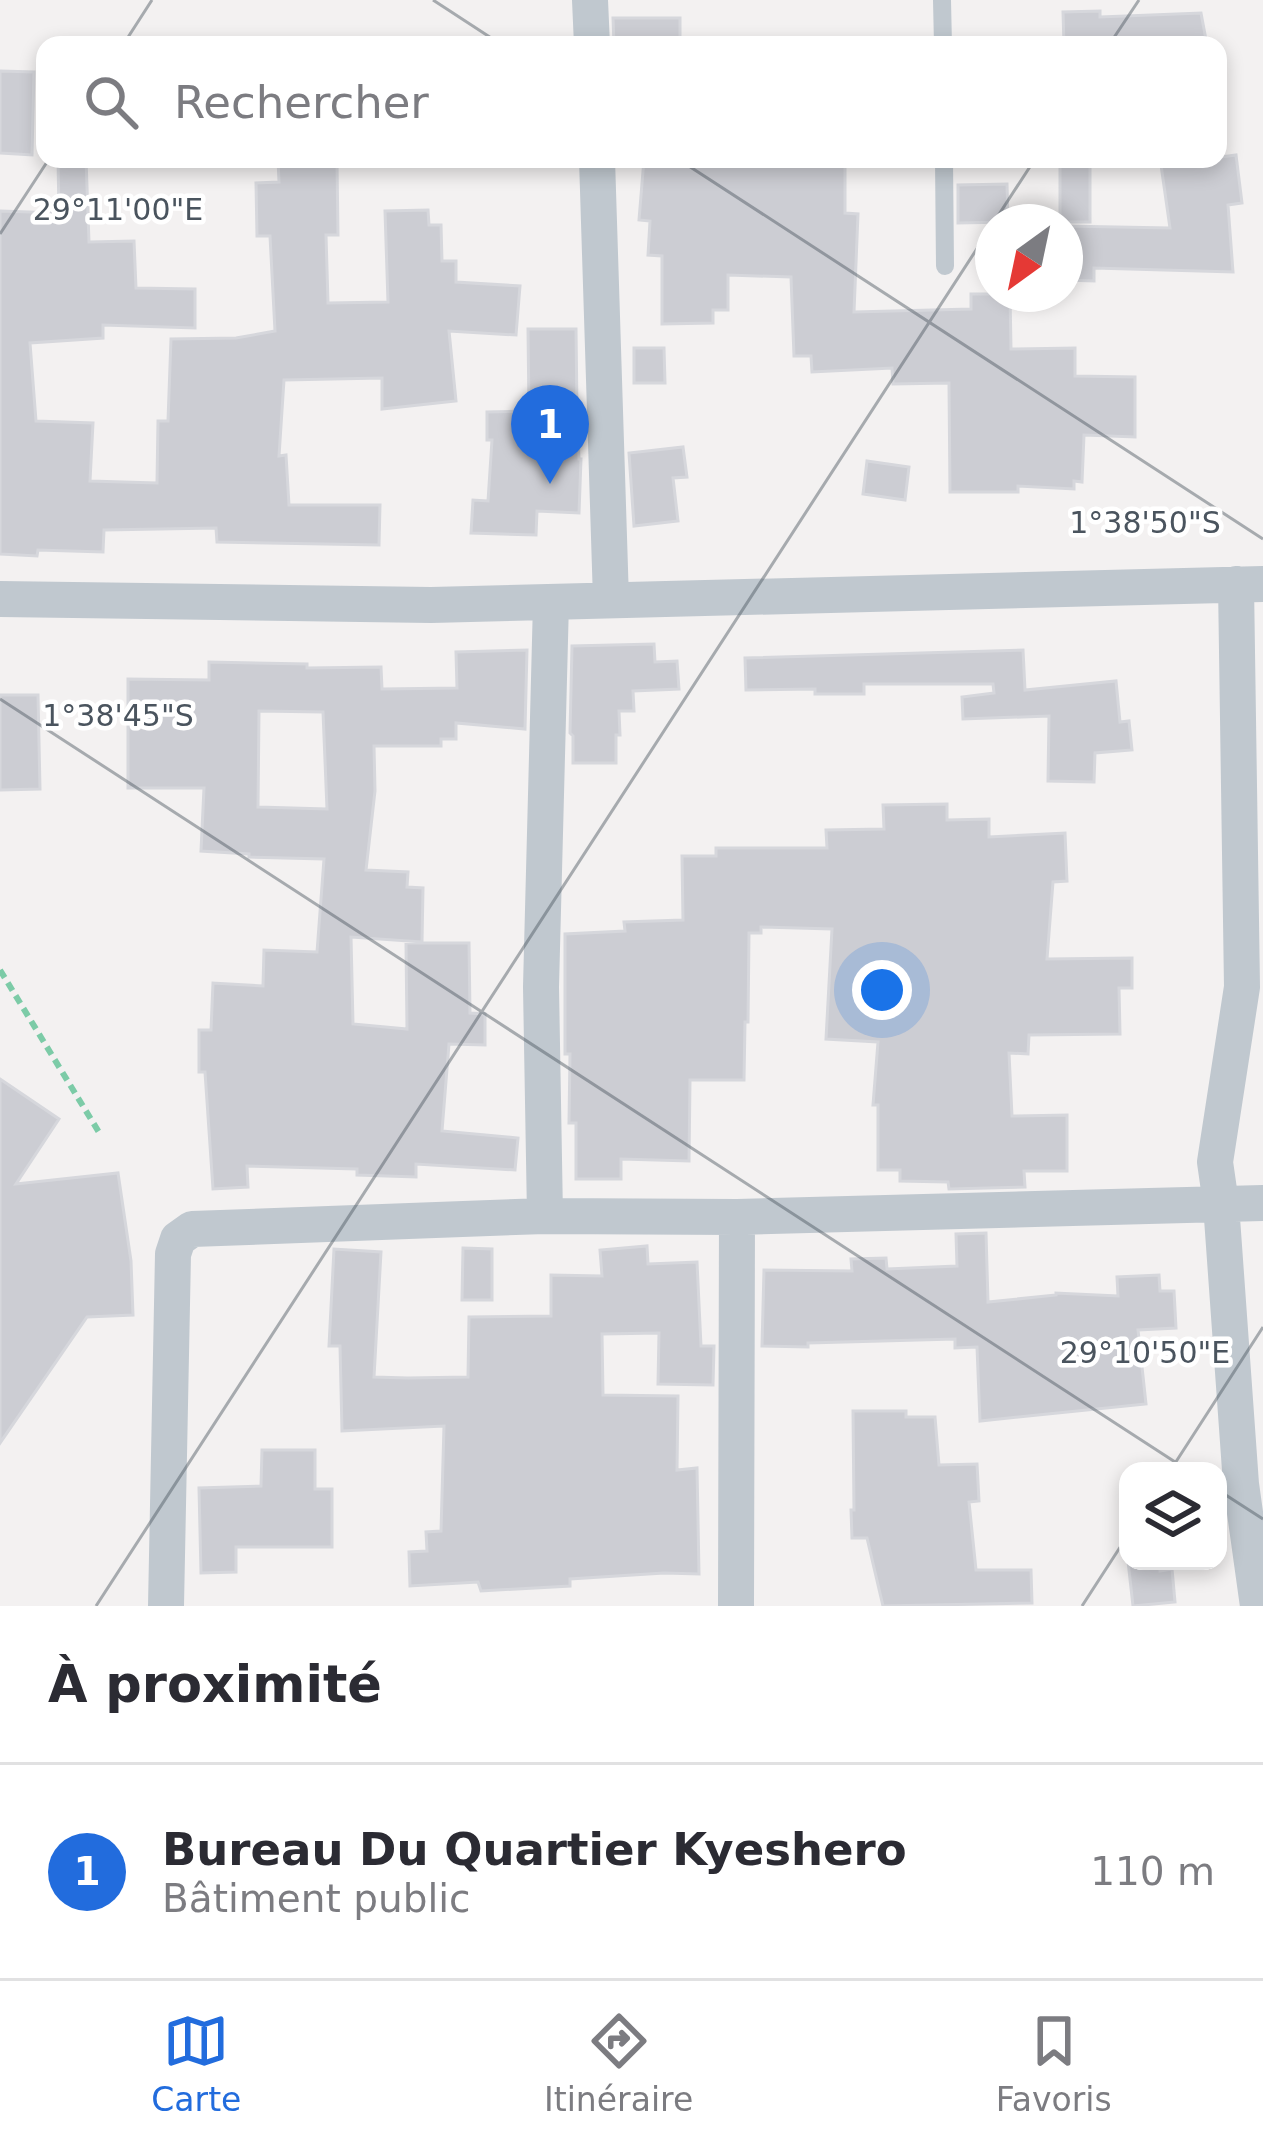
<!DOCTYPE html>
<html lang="fr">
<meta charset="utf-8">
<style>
:root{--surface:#fff;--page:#f7f7f7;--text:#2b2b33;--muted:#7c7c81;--line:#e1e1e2;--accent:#226cdd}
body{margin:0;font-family:"DejaVu Sans",sans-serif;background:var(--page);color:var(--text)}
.controls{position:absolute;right:36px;bottom:36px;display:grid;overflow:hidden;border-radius:24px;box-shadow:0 6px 18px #0003}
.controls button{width:108px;height:108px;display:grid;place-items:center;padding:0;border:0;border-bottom:3px solid var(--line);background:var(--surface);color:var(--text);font:60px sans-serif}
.compass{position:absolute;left:975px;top:204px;width:108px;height:108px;border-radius:50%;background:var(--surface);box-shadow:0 6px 18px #0003;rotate:213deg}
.you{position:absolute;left:882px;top:990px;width:42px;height:42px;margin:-30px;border:9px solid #fff;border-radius:50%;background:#1a73e8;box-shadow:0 0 0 18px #1a73e833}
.badge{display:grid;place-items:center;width:78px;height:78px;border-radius:50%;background:var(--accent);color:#fff;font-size:39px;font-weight:700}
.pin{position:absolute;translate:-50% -99px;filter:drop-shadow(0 3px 6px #0008)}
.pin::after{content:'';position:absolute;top:63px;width:42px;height:36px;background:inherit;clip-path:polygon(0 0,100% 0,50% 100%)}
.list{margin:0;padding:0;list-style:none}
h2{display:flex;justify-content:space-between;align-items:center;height:156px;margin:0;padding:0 48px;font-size:51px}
h2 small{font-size:39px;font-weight:400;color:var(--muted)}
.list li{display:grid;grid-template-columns:78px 1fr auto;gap:36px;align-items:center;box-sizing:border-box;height:216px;padding:0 48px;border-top:3px solid var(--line)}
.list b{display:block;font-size:45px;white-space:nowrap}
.list p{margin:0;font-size:39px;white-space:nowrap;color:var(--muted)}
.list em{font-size:39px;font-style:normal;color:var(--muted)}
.icon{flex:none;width:66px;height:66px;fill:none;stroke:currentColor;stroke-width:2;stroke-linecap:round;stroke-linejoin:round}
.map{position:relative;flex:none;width:1263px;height:1606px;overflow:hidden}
.search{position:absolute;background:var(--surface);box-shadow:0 6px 18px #0003;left:36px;right:36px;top:36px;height:132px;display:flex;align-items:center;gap:30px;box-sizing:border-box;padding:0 42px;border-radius:24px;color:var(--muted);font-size:45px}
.sheet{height:372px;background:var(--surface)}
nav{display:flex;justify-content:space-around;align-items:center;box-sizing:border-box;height:168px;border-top:3px solid var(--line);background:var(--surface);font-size:33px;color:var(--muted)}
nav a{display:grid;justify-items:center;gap:6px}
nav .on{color:var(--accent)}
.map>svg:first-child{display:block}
.building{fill:#cccdd3;stroke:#d6d7dc;stroke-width:3;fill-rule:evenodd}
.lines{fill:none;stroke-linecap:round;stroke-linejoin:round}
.path{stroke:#7ccba7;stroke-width:6;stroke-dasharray:9 6;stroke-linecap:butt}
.lane{stroke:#c0c8cf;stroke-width:18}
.street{stroke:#c0c8cf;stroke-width:36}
.ticks{fill:none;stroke:#4a545e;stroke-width:3;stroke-opacity:0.45}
.ticks-label{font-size:30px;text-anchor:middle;fill:#4a545e;stroke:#fff;stroke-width:9;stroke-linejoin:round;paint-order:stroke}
</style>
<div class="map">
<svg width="1263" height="1606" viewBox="0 0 1263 1606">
<rect width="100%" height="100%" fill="#f3f1f1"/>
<path class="building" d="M 1100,11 L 1100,17 L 1201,13 L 1207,45 L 1064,45 L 1063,12 Z
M 613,18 L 680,18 L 680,45 L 614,45 Z
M 0,71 L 34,72 L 32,155 L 0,153 Z
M 1236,155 L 1242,203 L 1228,205 L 1233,272 L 1094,268 L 1094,281 L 1065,280 L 1065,226 L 1170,228 L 1161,165 Z
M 58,159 L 86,159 L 89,242 L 134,241 L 136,288 L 195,289 L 195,328 L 103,325 L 103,338 L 30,343 L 36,421 L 93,423 L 90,481 L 157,483 L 158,421 L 168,421 L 171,339 L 236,338 L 275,331 L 270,236 L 257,236 L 256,183 L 279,182 L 278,159 L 325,159 L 325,163 L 337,162 L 338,235 L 326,235 L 328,303 L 388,302 L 385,211 L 428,210 L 429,225 L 441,225 L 442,261 L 456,261 L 456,282 L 520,286 L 516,335 L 449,331 L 456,401 L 382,409 L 382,378 L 284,380 L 279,456 L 286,455 L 289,505 L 380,505 L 379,545 L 217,542 L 216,528 L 104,530 L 103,552 L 38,550 L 37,556 L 0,554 L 0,211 L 59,213 Z
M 644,159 L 845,159 L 845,213 L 858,214 L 854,312 L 971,309 L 971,294 L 1010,294 L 1011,349 L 1075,348 L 1075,376 L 1135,377 L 1135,437 L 1084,435 L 1082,482 L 1074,481 L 1074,489 L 1018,486 L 1018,492 L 950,492 L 949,383 L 893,384 L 892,368 L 812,372 L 811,356 L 794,356 L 791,277 L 728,275 L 728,310 L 713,310 L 713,323 L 662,324 L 662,256 L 648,255 L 650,221 L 639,220 Z
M 1060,165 L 1090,166 L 1090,222 L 1060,222 Z
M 1007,184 L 1008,222 L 958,223 L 958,185 Z
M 528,329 L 576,329 L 577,411 L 579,459 L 581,459 L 579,513 L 537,511 L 536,535 L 471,533 L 473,500 L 488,501 L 492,440 L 487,440 L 487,412 L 529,411 Z
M 634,348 L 664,348 L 665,383 L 634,383 Z
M 683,447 L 687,477 L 673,478 L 678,521 L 634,526 L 629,453 Z
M 867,461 L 909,467 L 905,500 L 863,494 Z
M 654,644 L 655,662 L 677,661 L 679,689 L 633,691 L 634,711 L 619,711 L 620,735 L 616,735 L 616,763 L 573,763 L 573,736 L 570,733 L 572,646 Z
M 527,650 L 525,729 L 456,723 L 456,739 L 441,739 L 441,746 L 374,746 L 375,791 L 366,870 L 408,872 L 407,887 L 423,888 L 422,942 L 351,937 L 353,1024 L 407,1029 L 406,943 L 469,943 L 470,1013 L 485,1014 L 485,1045 L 449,1044 L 442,1131 L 518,1138 L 515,1170 L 416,1164 L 416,1177 L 357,1175 L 357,1169 L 247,1166 L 248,1187 L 213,1189 L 205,1072 L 199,1072 L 199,1030 L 211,1030 L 213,983 L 263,986 L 264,950 L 317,952 L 324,859 L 249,857 L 249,854 L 201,851 L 204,788 L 128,788 L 128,679 L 209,680 L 209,662 L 307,664 L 307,668 L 381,667 L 382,689 L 457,688 L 456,652 ZM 259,711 L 323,712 L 327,809 L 258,807 Z
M 1023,650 L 1025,690 L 1116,681 L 1120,722 L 1129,721 L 1132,750 L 1095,753 L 1094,782 L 1048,781 L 1049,716 L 963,719 L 962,697 L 994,693 L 993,684 L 864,684 L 864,694 L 815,694 L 815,689 L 746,690 L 745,658 Z
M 0,695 L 38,695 L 40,789 L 0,790 Z
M 947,804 L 947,820 L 989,819 L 989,837 L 1065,833 L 1067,881 L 1053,882 L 1047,959 L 1132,958 L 1132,988 L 1119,988 L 1120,1034 L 1029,1035 L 1028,1054 L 1009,1053 L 1012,1116 L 1067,1115 L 1067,1171 L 1024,1171 L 1025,1187 L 949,1189 L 948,1182 L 900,1181 L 900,1170 L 878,1170 L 878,1105 L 873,1105 L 878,1042 L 826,1039 L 832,929 L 761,927 L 761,933 L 749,933 L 748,1022 L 745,1022 L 744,1080 L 690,1080 L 689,1161 L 621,1159 L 621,1179 L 576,1179 L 576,1123 L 569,1123 L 570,1054 L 565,1054 L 565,934 L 625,931 L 624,922 L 683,920 L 682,856 L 716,856 L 716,848 L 827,848 L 826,830 L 884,829 L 883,805 Z
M 0,1079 L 59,1119 L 16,1184 L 118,1173 L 131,1261 L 133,1315 L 87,1317 L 0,1443 Z
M 986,1233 L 988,1302 L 1056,1295 L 1056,1293 L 1118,1296 L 1117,1277 L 1159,1275 L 1160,1291 L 1174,1291 L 1176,1328 L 1138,1330 L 1146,1404 L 980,1421 L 977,1347 L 955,1348 L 955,1339 L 808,1343 L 808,1347 L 762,1346 L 764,1270 L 852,1271 L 851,1259 L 886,1258 L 887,1269 L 957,1266 L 956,1234 Z
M 647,1246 L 648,1264 L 697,1262 L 701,1346 L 714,1346 L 713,1385 L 658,1384 L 659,1333 L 602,1334 L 603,1395 L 678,1396 L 677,1470 L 697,1468 L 699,1574 L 664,1573 L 570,1579 L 570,1586 L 481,1591 L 478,1582 L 410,1586 L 409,1552 L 427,1551 L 426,1532 L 441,1531 L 444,1426 L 342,1431 L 340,1346 L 329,1346 L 334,1249 L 381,1252 L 374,1377 L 408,1378 L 468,1377 L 469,1317 L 551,1316 L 551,1275 L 602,1276 L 600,1250 Z
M 463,1248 L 492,1249 L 492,1300 L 462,1300 Z
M 853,1411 L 906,1411 L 906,1417 L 935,1417 L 939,1465 L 977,1464 L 979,1501 L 969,1502 L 976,1570 L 1031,1570 L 1032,1603 L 883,1606 L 867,1538 L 852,1538 L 851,1510 L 854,1510 Z
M 262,1450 L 315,1450 L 315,1489 L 332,1489 L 332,1547 L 236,1547 L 236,1572 L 201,1573 L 199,1488 L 261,1486 Z
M 1128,1561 L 1159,1561 L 1160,1571 L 1172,1569 L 1175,1602 L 1133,1606 Z"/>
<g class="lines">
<path class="path" d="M 0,970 L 100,1134"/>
<path class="lane" d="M 942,0 L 943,45
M 944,159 L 945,266"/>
<path class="street" d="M 590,0 L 592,45
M 597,159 L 611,600
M 1236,584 L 1242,987 L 1215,1162 L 1221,1204 L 1241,1484 L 1258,1606
M 0,599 L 431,605 L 1263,584
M 545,1216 L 541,987 L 551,602
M 166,1606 L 173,1254 L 178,1239 L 192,1229 L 545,1216 L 737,1217 L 1263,1203
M 736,1606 L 737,1217"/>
</g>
<path class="ticks" d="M 433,0 L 502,45M 123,45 L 152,0M 1109,45 L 1139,0M 678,159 L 1263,539M 994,222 L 1035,159M 0,234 L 49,159M 0,699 L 1189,1471M 1170,1471 L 1263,1327M 1218,1490 L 1263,1519M 96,1606 L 993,224M 1082,1606 L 1128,1535"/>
<g class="ticks-label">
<text x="118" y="220">29°11'00"E</text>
<text x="1145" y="533">1°38'50"S</text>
<text x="118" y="726">1°38'45"S</text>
<text x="1145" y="1363">29°10'50"E</text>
</g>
</svg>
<div class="controls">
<button><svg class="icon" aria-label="layers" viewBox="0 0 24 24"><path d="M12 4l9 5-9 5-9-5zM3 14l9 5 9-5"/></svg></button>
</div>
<svg class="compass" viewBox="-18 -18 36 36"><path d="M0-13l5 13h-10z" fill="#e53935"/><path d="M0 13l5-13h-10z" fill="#7c7c81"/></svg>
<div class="you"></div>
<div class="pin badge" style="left:550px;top:484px">1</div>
<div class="search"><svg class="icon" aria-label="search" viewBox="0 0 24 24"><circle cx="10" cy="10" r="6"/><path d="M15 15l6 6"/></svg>Rechercher</div>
</div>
<section class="sheet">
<h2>À proximité<small></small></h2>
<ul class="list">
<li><span class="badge">1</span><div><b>Bureau Du Quartier Kyeshero</b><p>Bâtiment public</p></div><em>110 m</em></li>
</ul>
</section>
<nav>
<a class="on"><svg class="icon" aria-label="map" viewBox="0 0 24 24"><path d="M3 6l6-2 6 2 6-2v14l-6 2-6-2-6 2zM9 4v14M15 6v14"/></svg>Carte</a>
<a><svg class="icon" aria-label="directions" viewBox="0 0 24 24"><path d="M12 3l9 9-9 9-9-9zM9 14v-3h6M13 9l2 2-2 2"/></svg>Itinéraire</a>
<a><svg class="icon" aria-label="saved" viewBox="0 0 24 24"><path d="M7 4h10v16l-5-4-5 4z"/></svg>Favoris</a>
</nav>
